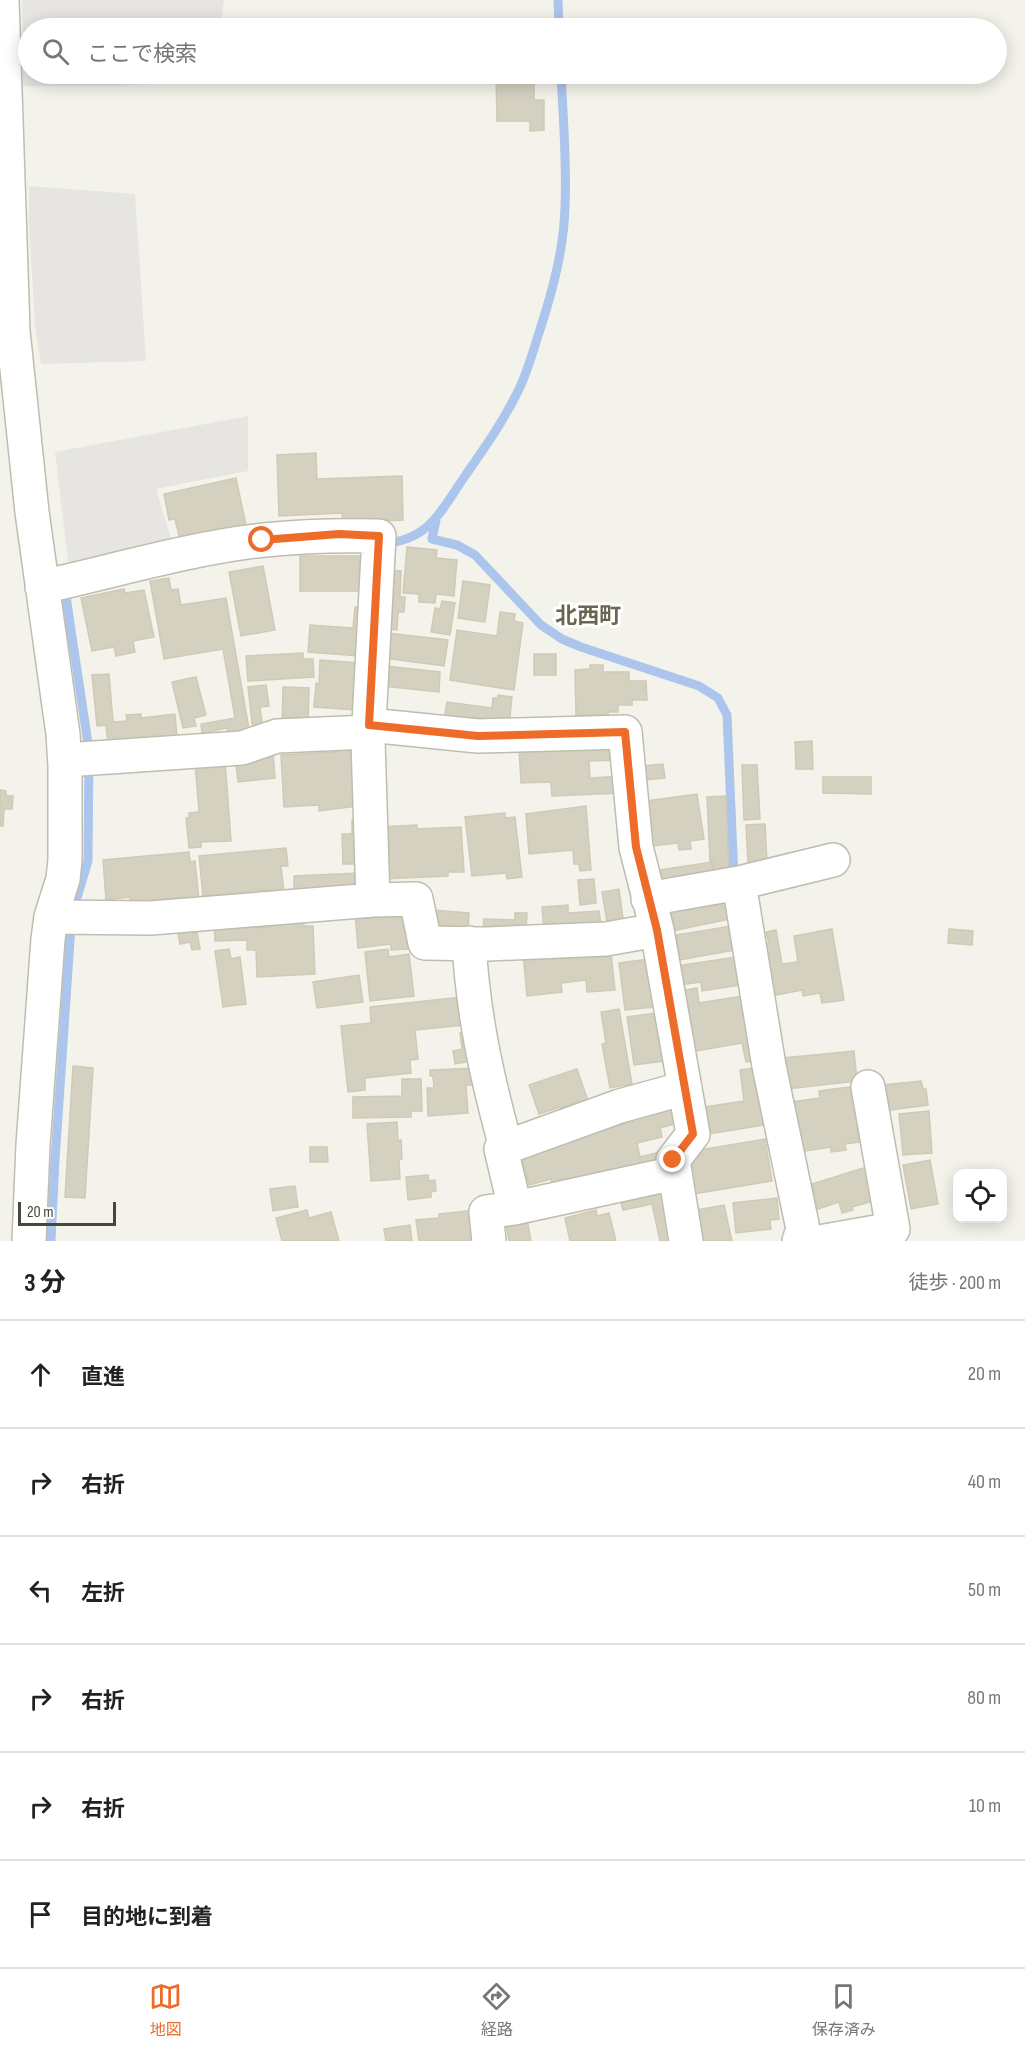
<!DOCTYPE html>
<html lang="ja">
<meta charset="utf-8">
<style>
:root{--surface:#fff;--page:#f2f2f2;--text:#222;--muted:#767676;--line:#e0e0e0;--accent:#ed6c29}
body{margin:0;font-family:"Sofia Sans Condensed","Noto Sans JP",sans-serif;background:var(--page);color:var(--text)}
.controls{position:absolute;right:18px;bottom:18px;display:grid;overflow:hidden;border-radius:12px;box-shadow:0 3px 15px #0003}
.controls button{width:54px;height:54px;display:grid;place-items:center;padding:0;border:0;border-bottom:2px solid var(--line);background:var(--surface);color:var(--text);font:30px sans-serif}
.scale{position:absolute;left:18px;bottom:15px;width:98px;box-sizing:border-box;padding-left:6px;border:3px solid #484539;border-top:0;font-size:16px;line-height:21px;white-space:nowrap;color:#484539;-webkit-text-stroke:4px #fff;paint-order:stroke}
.stop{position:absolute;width:18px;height:18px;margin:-14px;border:4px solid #ed6c29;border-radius:50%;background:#fff}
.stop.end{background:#ed6c29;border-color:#fff;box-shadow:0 2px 6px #0008}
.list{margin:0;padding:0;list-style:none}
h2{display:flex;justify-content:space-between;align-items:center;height:78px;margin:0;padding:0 24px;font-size:26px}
h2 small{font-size:20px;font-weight:400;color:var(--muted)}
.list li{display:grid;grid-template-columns:39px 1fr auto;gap:18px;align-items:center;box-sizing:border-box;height:108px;padding:0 24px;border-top:2px solid var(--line)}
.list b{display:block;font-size:22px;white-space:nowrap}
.list em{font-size:20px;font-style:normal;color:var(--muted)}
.icon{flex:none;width:33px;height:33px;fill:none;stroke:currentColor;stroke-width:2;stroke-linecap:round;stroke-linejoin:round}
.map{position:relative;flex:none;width:1025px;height:1241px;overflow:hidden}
.search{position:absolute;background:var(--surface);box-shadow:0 3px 15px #0003;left:18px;right:18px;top:18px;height:66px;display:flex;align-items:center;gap:15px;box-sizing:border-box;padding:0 21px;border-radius:33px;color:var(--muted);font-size:22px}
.sheet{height:726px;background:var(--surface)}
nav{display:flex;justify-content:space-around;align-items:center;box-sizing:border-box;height:84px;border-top:2px solid var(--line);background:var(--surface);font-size:16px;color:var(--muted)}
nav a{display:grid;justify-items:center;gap:3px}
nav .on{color:var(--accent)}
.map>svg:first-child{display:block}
.parking{fill:#e6e5e2}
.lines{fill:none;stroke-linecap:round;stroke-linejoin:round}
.stream{stroke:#abc5ec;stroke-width:9}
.building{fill:#d5d1c1;stroke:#d0cab4;stroke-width:1.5}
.street-casing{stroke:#bfbdae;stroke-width:36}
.street{stroke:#fff;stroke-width:33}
.route{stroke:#ed6c29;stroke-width:8}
.labels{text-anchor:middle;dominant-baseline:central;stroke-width:6;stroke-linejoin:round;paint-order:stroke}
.neighbourhood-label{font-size:22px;font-weight:bold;fill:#6a6551;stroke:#fff}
</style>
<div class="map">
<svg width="1025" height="1241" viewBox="0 0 1025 1241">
<rect width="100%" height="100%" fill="#f4f3eb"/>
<path class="parking" d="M 22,0 L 224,0 L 220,28 L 28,28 L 28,74 L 214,74 L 213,80 L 115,86 L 23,86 Z
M 29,186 L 135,194 L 146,361 L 41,364 L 35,325 L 29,225 Z
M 248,416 L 248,471 L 156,489 L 174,548 L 69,570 L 55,452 Z"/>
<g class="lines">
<path class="stream" d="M 558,0 L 559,28
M 436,520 L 432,539 L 457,545 L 475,555 L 541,625 L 562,639 L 581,647 L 699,686 L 718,698 L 727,715 L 734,879
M 385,543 C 430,540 442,509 465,476 C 485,447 505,419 520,387 C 527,372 532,355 537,339 C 551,296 564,252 565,206 C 567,162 563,117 561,74
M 51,1241 L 55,1160 L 71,926 L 76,901 L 88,861 L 89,750 L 65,590 L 68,590"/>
</g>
<path class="building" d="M 496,74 L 534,74 L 534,100 L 544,100 L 544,130 L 530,131 L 530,121 L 497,121 Z
M 316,453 L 317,479 L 402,476 L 403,520 L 343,522 L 342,513 L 279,516 L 277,455 Z
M 236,478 L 247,530 L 181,544 L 175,519 L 169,520 L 164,494 Z
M 407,547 L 437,550 L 436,558 L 457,560 L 454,596 L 436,594 L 435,603 L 419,602 L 419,594 L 403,593 Z
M 300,556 L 365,556 L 365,591 L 300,591 Z
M 263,566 L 275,630 L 241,636 L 229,572 Z
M 389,570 L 401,571 L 400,597 L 405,597 L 404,612 L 398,612 L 397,630 L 385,629 Z
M 169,578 L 171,590 L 178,589 L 181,605 L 226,598 L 249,729 L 228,733 L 227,728 L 202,733 L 201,724 L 235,718 L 223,649 L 164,659 L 150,581 Z
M 463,581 L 490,585 L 485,622 L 458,618 Z
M 124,589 L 125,593 L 144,590 L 154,637 L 133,641 L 135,652 L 116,656 L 114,647 L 92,651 L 81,598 Z
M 442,601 L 455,603 L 450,635 L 431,632 L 435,608 L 440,609 Z
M 355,607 L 364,608 L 360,656 L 308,652 L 310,625 L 353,628 Z
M 500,612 L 515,614 L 514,621 L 523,623 L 514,690 L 450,680 L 457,630 L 497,636 Z
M 387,633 L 448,640 L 444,666 L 384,658 Z
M 303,653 L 303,659 L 313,659 L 314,677 L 248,681 L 246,656 Z
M 534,654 L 556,654 L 556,675 L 534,675 Z
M 320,660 L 359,663 L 355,710 L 314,707 L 316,683 L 319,684 Z
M 590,665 L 603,665 L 603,672 L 629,672 L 629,681 L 646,681 L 647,700 L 632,700 L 632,705 L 618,705 L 618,712 L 608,712 L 608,715 L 576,715 L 575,670 L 590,669 Z
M 385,666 L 440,672 L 439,692 L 383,686 Z
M 109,674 L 113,722 L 127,721 L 126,715 L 141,714 L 141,718 L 175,714 L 177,738 L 108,745 L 106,725 L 97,726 L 92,675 Z
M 196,677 L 206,715 L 194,718 L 196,726 L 183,728 L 172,682 Z
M 266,685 L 269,706 L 260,707 L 263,729 L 253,731 L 248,687 Z
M 283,687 L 309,688 L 308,725 L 282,725 Z
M 498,695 L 512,697 L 509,726 L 495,719 L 473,717 L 472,724 L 444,721 L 447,702 L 492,708 L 493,698 L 498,698 Z
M 812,741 L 813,769 L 796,769 L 795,742 Z
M 619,742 L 619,760 L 589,761 L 590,778 L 621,776 L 621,793 L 552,796 L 551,782 L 521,783 L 519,747 L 550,746 L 550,751 Z
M 353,745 L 357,806 L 319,811 L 319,805 L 284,807 L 281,755 L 336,752 L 336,746 Z
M 273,752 L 275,778 L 238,782 L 235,755 Z
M 225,760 L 231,841 L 201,842 L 201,847 L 189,848 L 186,818 L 189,818 L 189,813 L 199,812 L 195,762 Z
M 663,764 L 665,778 L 644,780 L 643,766 Z
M 742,765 L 757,765 L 760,819 L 744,820 Z
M 823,777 L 871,777 L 871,794 L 823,793 Z
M 0,790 L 6,791 L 6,796 L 13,796 L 12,809 L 4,809 L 3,826 L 0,826 Z
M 697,794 L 704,839 L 690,841 L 691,849 L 679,850 L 678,843 L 652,846 L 646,801 Z
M 726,796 L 729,877 L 714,872 L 714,861 L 710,861 L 707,797 Z
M 586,806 L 591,870 L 580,871 L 579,864 L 574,864 L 573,850 L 529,854 L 526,814 Z
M 505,813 L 505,818 L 515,817 L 522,877 L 507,879 L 506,873 L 472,876 L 465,817 Z
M 352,820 L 358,820 L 359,864 L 343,864 L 342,834 L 352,834 Z
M 765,824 L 767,862 L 748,863 L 746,825 Z
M 417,825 L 417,829 L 461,827 L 464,872 L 448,872 L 448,876 L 384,879 L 381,827 Z
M 286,848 L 288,866 L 281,866 L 284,893 L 265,894 L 265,890 L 203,896 L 199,856 Z
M 189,852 L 190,862 L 195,861 L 199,901 L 184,902 L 184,897 L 131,902 L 130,897 L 106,900 L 103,860 Z
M 712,862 L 715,879 L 655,887 L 653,871 Z
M 360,873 L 360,893 L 294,896 L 294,876 Z
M 594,879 L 596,903 L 580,905 L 578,880 Z
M 619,889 L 623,919 L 607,922 L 602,892 Z
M 721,894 L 723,906 L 727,906 L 730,919 L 672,931 L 667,906 Z
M 568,905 L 568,913 L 599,911 L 601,924 L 544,929 L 542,907 Z
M 405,909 L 408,949 L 391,950 L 391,944 L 358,948 L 355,913 Z
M 432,910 L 469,913 L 468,935 L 431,933 Z
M 515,913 L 527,913 L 526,931 L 483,930 L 484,919 L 515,920 Z
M 304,917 L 304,926 L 313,926 L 315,974 L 257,977 L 256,950 L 247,950 L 247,940 L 215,941 L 214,922 L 254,920 L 254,928 L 270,927 L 270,918 Z
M 195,920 L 200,949 L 192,950 L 190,942 L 180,944 L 177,929 Z
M 731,926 L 735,950 L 680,960 L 676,935 Z
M 832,929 L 844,1000 L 822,1003 L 820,993 L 803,996 L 802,990 L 771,996 L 762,944 L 769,943 L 766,932 L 776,930 L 782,964 L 798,962 L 794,936 Z
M 949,929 L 973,931 L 972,945 L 948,943 Z
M 610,944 L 615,990 L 587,992 L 586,980 L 561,983 L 562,992 L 527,996 L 523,953 Z
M 229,949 L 231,959 L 240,957 L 246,1004 L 223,1007 L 215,951 Z
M 388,949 L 389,957 L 409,954 L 414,996 L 370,1001 L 365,952 Z
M 736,957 L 740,985 L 702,991 L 701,982 L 680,985 L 677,966 Z
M 649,959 L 655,1007 L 625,1010 L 619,963 Z
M 359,975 L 363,1002 L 317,1008 L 313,982 Z
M 697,988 L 699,1003 L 742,996 L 753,1061 L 746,1062 L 742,1043 L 691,1052 L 681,991 Z
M 462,997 L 465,1025 L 415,1030 L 418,1059 L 410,1060 L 411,1073 L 365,1078 L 365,1090 L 348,1092 L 341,1026 L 371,1023 L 370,1007 Z
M 619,1009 L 632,1084 L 610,1088 L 602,1044 L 606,1043 L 601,1012 Z
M 656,1013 L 664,1061 L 634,1065 L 627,1017 Z
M 467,1032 L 472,1061 L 455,1064 L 453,1051 L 462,1049 L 460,1033 Z
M 854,1051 L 857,1081 L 787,1089 L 783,1058 Z
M 73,1066 L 93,1068 L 85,1198 L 65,1197 Z
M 478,1068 L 479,1085 L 466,1085 L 468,1113 L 428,1116 L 427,1088 L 434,1088 L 433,1076 L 430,1076 L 430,1070 Z
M 755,1068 L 764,1125 L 703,1135 L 699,1108 L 744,1101 L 740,1070 Z
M 577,1069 L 588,1101 L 563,1114 L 560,1107 L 539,1114 L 529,1085 Z
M 402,1079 L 421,1079 L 422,1111 L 411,1111 L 411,1117 L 353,1118 L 353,1097 L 402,1096 Z
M 921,1081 L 923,1089 L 926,1089 L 928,1105 L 876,1112 L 873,1086 Z
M 857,1086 L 862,1128 L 857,1129 L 859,1142 L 845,1144 L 846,1150 L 831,1152 L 831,1147 L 799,1152 L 792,1102 L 820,1098 L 819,1091 Z
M 677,1102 L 682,1122 L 660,1128 L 662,1137 L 637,1143 L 640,1157 L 661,1152 L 664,1163 L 554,1192 L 551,1179 L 529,1185 L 520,1152 L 633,1122 L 631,1114 Z
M 929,1111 L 932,1153 L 903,1155 L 899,1114 Z
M 397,1122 L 398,1141 L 401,1140 L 402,1159 L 399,1159 L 400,1179 L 371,1181 L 367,1124 Z
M 765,1139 L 772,1181 L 694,1194 L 687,1152 Z
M 310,1147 L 327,1147 L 328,1162 L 310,1162 Z
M 930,1160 L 938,1204 L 911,1209 L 903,1165 Z
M 870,1166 L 877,1200 L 852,1207 L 853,1210 L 842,1213 L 839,1202 L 818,1209 L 816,1202 L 811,1204 L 811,1196 L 815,1194 L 812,1184 Z
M 428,1175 L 429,1181 L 435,1180 L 436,1191 L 431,1192 L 431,1197 L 408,1200 L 406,1177 Z
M 670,1184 L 683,1241 L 660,1241 L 652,1204 L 623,1210 L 619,1196 Z
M 295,1186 L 298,1207 L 273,1211 L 270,1189 Z
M 777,1198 L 779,1219 L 770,1220 L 771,1229 L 736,1233 L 733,1203 Z
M 724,1205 L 732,1241 L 702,1241 L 696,1210 Z
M 307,1210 L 309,1218 L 331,1212 L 339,1241 L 282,1241 L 276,1218 Z
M 477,1210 L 481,1241 L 419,1241 L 416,1220 L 439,1218 L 439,1214 Z
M 596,1210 L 597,1216 L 609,1213 L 616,1241 L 570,1241 L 565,1218 Z
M 527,1219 L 531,1241 L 509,1241 L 506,1223 Z
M 410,1225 L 412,1241 L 386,1241 L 384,1229 Z"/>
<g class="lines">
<defs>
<path id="street" d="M 2,0 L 13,331 L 32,512 L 63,734 L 65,766 L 65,860 L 63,879 L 51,917 L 48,939 L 33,1145 L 29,1241
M 42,587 C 114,571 191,548 264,540 C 302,536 340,535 379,536 L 368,741 L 373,900 L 416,899 L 425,943 L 487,944 L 606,939 L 657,930
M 369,725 L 478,736 L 625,732 L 636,847 L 657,930 L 693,1134 L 673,1160 L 686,1241
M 65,760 L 242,748 L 277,736 L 368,732
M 739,883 L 769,1066 L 803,1229 L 799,1241
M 648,899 L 739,883 L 833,860
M 51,917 L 151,918 L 373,900
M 469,943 C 473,1015 487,1078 506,1147
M 515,1208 L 675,1173
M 489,1241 L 486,1212 L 515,1208 L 501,1149 L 620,1106 L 685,1088
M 825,1241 L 893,1229 L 868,1087"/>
</defs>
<use href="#street" class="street-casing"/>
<use href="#street" class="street"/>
</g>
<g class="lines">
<path class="route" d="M 262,540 L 339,534 L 379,536 L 369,725 L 478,736 L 625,732 L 636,847 L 657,930 L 693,1134 L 673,1160"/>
</g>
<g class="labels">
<g class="neighbourhood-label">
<text x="588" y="616">北西町</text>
</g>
</g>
</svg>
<div class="controls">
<button><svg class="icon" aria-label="locate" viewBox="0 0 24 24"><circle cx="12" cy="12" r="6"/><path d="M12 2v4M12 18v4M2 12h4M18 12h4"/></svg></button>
</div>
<div class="scale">20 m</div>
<div class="stop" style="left:262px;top:540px"></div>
<div class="stop end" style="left:673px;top:1160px"></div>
<div class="search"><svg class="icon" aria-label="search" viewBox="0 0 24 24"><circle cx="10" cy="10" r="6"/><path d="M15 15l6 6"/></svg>ここで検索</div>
</div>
<section class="sheet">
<h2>3 分<small>徒歩 · 200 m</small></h2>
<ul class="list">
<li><svg class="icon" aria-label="ahead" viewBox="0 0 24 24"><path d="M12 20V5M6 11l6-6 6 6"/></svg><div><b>直進</b></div><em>20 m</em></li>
<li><svg class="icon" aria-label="right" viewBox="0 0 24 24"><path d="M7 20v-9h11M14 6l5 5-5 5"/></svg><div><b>右折</b></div><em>40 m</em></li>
<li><svg class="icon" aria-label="left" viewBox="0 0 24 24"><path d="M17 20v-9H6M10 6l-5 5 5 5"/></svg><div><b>左折</b></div><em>50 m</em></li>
<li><svg class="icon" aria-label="right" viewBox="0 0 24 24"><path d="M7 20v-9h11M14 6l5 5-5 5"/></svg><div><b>右折</b></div><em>80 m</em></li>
<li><svg class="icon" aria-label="right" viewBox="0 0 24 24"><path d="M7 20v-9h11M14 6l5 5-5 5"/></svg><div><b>右折</b></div><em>10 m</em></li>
<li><svg class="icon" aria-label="arrive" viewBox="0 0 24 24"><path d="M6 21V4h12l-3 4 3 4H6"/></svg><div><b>目的地に到着</b></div></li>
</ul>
</section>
<nav>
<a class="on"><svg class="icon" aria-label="map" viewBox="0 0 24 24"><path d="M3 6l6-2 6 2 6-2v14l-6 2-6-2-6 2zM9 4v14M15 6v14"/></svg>地図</a>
<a><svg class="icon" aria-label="directions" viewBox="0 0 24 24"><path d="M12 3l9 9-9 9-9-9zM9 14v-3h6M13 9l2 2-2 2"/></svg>経路</a>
<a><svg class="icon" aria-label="saved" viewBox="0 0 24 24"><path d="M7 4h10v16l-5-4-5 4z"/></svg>保存済み</a>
</nav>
